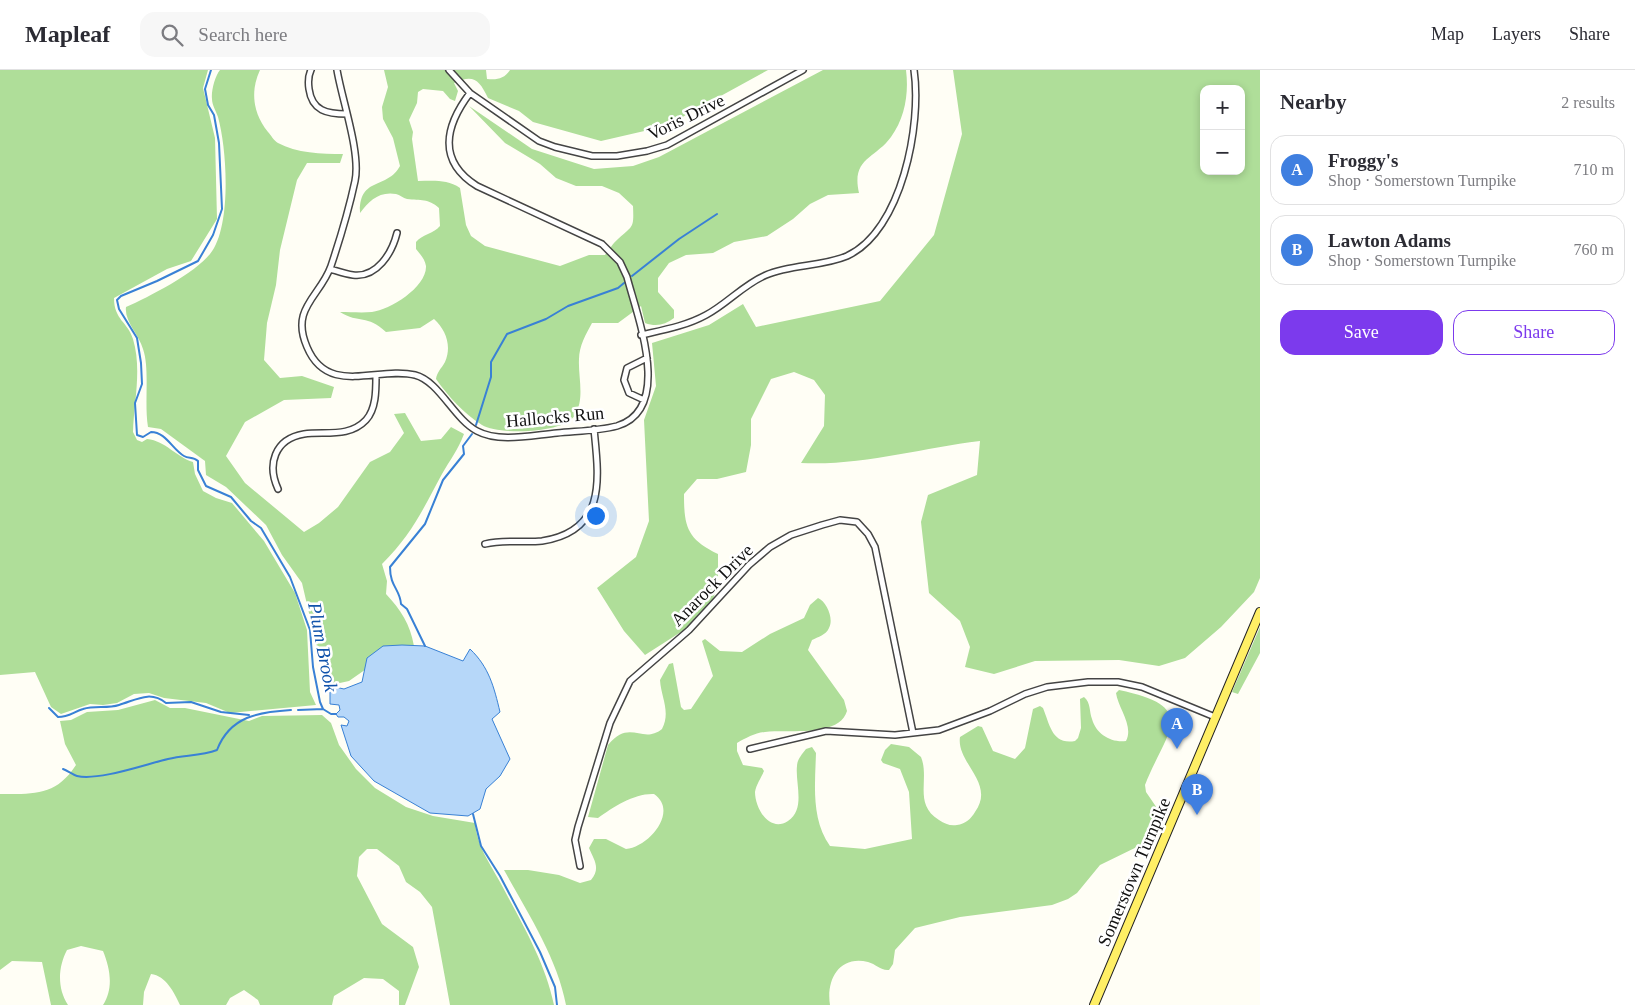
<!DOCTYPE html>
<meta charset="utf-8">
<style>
:root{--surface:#fff;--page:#f7f7f7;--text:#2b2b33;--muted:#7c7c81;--line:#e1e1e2;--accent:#7c3aed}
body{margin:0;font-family:"Times New Roman",serif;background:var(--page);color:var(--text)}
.controls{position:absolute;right:15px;top:15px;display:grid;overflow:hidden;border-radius:10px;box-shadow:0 2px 8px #0003}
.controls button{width:45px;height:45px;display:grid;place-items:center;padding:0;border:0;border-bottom:1px solid var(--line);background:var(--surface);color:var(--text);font:25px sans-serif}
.you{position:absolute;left:595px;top:445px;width:18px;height:18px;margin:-12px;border:4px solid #fff;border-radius:50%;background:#1a73e8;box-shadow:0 0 0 8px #1a73e833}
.badge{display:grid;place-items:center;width:32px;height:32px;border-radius:50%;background:var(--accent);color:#fff;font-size:16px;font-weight:700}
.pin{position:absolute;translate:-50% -41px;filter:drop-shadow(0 1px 2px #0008)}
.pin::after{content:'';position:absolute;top:26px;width:18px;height:15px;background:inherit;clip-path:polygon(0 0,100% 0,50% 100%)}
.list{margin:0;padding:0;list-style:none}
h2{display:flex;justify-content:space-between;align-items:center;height:65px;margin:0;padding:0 20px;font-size:21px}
h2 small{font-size:16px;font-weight:400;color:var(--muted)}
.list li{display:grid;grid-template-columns:32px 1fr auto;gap:15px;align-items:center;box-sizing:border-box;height:70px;margin:0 10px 10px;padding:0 10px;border:1px solid var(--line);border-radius:15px}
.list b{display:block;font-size:19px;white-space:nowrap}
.list p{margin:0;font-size:16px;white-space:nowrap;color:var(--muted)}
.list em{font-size:16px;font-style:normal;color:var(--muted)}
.actions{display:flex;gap:10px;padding:15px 20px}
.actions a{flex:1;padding:11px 0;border:1px solid var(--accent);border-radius:15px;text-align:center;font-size:18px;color:var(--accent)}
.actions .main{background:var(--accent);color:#fff}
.icon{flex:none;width:28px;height:28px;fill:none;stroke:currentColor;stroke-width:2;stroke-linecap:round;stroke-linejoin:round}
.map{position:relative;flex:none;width:1260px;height:935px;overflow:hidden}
header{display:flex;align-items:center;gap:30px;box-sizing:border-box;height:70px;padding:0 25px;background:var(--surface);border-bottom:1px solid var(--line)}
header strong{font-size:24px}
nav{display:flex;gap:28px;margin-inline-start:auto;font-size:18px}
.search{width:350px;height:45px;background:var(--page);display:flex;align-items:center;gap:12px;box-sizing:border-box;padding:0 18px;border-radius:15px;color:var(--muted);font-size:19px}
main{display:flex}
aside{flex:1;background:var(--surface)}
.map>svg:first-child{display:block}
.forest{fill:#afde99;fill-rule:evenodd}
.water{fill:#b6d7f9;stroke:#3981d5}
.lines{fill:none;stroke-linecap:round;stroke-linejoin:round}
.stream{stroke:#3981d5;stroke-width:2}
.minor-casing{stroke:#444;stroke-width:8}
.primary-casing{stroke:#222;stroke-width:10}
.minor{stroke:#fff;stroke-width:5}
.primary{stroke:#ffef65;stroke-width:8}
.labels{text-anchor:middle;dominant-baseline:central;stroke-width:5;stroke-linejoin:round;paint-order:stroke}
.street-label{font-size:18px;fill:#111;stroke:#fff}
.water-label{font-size:19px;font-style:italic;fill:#1153ab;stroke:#fff}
</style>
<header>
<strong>Mapleaf</strong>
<div class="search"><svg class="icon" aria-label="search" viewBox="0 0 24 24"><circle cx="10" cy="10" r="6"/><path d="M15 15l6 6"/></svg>Search here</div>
<nav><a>Map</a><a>Layers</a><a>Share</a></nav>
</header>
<main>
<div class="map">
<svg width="1260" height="935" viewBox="0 0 1260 935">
<rect width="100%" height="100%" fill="#fffef5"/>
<path class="forest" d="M 0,0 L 208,0 L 203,18 L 215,68 L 217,149 L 191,191 L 167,199 L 114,228 C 114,250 128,252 133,269 C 142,299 134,331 133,362 L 137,370 L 142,372 L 147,369 C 166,371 176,387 193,392 L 195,404 L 203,421 L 216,428 L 232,433 L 264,471 L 295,523 L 307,560 L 310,622 L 316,635 L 230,643 L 206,633 L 164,628 L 149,623 L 134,624 L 117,633 L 103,635 L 90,634 L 61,644 L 51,637 L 35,602 L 0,605 Z
M 220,0 L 260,0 C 250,21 253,44 268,62 C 271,65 274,71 278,73 C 296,83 322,84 343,84 L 340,93 L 307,93 L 297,110 L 280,180 L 276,215 L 267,253 L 264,290 L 280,308 L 302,306 L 334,317 L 331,328 L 284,330 L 245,352 L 226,386 L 245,413 L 304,462 L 319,453 L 338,437 L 370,392 L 390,382 L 404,363 L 394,344 L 405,343 L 421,371 L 441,369 L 451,357 L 464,364 C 458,380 450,390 442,404 C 422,441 412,464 382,494 L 387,511 L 386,524 C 401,540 410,554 414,576 L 369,597 L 349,611 L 326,616 L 302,513 L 282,485 L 266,455 L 226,417 L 206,405 L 205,391 L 161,359 L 148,357 C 144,333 150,299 143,279 C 139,265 124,251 126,237 C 149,227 195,203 210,184 C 232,157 227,79 218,47 C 216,41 212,35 212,29 C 211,21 215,6 220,0 Z
M 384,0 L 486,0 L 487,9 C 497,10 504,9 510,0 L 768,0 L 666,56 L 601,71 L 533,52 L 519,41 L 488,28 C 479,10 474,4 454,13 L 458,21 L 455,31 L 450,29 L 443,21 L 423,19 L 418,22 L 417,33 L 409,50 L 413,62 L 412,69 L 418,111 C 433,111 447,109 460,118 L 466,155 L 471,166 L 485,176 L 560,196 L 589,185 L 605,185 C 609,180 613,173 618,169 C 633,155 634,159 633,136 L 619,123 L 602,116 L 576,116 L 556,108 L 540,94 L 505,73 L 469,36 L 532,79 L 594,99 L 633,96 L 659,87 L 823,0 L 906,0 C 909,23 905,48 891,67 C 875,89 851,88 859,123 L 828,125 L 810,134 L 793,149 L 767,166 L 734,172 L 713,183 L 686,185 L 669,193 L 658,208 L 658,222 L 674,240 L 674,248 C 665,255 656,257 645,253 L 641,236 L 618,253 L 592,253 C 586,264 579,276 579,289 C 578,307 585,328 575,345 C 564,364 499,365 482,355 C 464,344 448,326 436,309 C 437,302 441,299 445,292 C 452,276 446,260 434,249 L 420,258 L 386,262 C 367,244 359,254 340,242 C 350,242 362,243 372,242 C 390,240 427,217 426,196 C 425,189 420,184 416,179 L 416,172 C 423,164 433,164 440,156 L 439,138 C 428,128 421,131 407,129 C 403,128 400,125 396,124 C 379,121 369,131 360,143 C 359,106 387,120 400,96 L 393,68 L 383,49 L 382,37 L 388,17 Z
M 953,0 L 1260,0 L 1260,508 L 1254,522 L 1221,557 L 1185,588 L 1159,596 L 1119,590 L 1035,591 L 994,604 L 965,597 L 970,577 L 960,551 L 929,523 L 921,452 L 928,425 L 977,405 L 980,371 C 921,378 862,396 801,393 L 824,356 L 825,325 L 814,310 L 794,302 L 771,309 L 751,349 L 751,375 L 746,402 L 717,409 L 697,409 L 684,424 C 684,457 687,469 718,484 L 718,515 L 713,529 L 684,560 L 645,585 L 624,561 L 597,518 L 636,487 L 649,451 L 644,350 L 656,316 L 652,273 L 709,255 L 743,234 L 756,257 L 880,231 L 934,165 L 962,64 ZM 1204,19 L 1241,19 L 1241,101 L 1204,101 Z
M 818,528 C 827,532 834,549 829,558 C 826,565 818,567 812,570 L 808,580 L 844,630 L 847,641 C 839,668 787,659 765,662 C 755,663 746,668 737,673 L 737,681 L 743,695 L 762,698 L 764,701 C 761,708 756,715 755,722 C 755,739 770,763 788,751 C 806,739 795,713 797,696 C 797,690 802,684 806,679 L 812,677 L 816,683 C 815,715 811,749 830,776 L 865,779 L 912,769 L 909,722 L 900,699 L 883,693 L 881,690 L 885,680 L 891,674 L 909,677 L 921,687 C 930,709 913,734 939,750 C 945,754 950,756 957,755 C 965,754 971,749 975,742 C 996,713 956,693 960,667 L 978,656 L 982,657 L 993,681 L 1015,689 L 1025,678 L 1033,639 L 1040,636 L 1043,638 C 1050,655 1052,675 1075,671 L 1078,668 L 1081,658 L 1080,629 L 1084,627 C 1091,633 1089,641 1092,649 C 1096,664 1111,673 1126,671 C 1134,656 1118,638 1116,623 L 1119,620 C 1201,637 1166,661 1145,715 L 1146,722 L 1159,741 L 1143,774 L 1100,795 L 1077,823 L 1068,829 L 1052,835 L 960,847 L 915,858 L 895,880 L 893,894 L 889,900 C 881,901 876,894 868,892 C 839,885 826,910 830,935 L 566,935 C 557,887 527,842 504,800 L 528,800 L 559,805 L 580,813 L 591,810 C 601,798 594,790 589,778 L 594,769 L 606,769 L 626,779 C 649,777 679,741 654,724 C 635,723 613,737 598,748 L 588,747 L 608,675 C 630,648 642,675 662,659 C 671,642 661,627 660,610 L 669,594 L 673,593 L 681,637 L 684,640 L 691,639 L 713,606 L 702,571 L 705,569 L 720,581 L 742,582 L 770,564 L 804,548 L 810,535 Z
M 1260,557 L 1260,583 L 1238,624 L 1232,622 Z
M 155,630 L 170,638 L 185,638 L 249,651 L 262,646 L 322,645 L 331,653 L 339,675 L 356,699 L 375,718 L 406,737 L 433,746 L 475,753 C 477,776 489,792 500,812 C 521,852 545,891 554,935 L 450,935 L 432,837 L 420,822 L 406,812 L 399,796 L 377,779 L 367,779 L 359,787 L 357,806 L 382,854 L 413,877 L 419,897 L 405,935 L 399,935 L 399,921 L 383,909 L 364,908 L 334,926 L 332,935 L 260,935 L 258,930 L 244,920 L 230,928 L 226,935 L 180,935 C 174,922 166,906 151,904 L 144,922 L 143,935 L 103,935 C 114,918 110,898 103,881 L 81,876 L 67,880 C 58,897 57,918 68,935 L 51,935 L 42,892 L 12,891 L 0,900 L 0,724 C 34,724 56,726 76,695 L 65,674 L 60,651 L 71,650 L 87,642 L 118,640 Z"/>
<path class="water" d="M 402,575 L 425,576 L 463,591 L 470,579 C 489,597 494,617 500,642 L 492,649 L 510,689 L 500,706 L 486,719 L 480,739 L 468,746 L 430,743 L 374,711 L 351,686 L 341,655 L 347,656 L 349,651 L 344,647 L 338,647 L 336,644 L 340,640 L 339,635 L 330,634 L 330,619 L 335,617 L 344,619 L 362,612 L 367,588 L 383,576 Z"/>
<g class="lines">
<path class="stream" d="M 211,0 L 205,19 L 208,35 L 214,45 L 219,73 L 222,139 L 213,165 L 198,191 L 157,211 L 121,226 L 117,230 L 119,239 L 137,268 L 141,293 L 142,314 L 135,333 L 137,365 L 143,367 L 151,362 C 166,362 172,379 184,386 C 189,389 193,386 198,391 L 198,400 L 206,416 L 231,427 L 251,451 L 261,458 L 290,507 L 310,560 L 313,597 L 320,632 L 323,639 L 331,644 L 336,644
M 632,206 L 679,169 L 717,144
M 476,355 L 491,307 L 491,292 L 507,264 L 546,249 L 568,236 L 618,218 L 624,213
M 425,576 L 407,539 L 401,534 C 400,519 390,517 390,497 L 425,454 L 443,410 L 464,384 L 463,376 L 472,364
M 49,638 L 58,647 C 69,647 73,642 83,639 C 95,635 107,639 119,635 C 136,630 150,620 166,633 L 191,632 L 221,642 L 249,645
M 298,640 L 323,639
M 63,699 C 68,701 73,705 77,706 C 99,711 146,694 168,689 C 185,685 201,686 217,680 C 230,646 259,642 291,640
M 473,744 L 481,776 L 500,806 L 540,882 L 555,917 L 557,935"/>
<defs>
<path id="minor" d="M 311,0 C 308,6 308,12 309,19 C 312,41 327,44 347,44
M 337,0 C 342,30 361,83 355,111 C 349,139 340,169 331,196 C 320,227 290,238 307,277 C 328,327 377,296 415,305 C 439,311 454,349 477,361 C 499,373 533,365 557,363 C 576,361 598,361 617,356 C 674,339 637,246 627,207 L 620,192 L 602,174 L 477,116 C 437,91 445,56 470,23
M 449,0 L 470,23 L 539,71 L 555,77 L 592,86 L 617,86 L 647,81 L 667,75 L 803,0
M 330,199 C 337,201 345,204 353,205 C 377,208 392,183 397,163
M 641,265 C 663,260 686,256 706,245 C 727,234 744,214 766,205 C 791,194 821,197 847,186 C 902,161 922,54 914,0
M 644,330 L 629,323 L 624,310 L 627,298 L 647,288
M 278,419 C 267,395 274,369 304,364 C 325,361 349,368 366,350 C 376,339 376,321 376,306
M 485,474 C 504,469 522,473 542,471 C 607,461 599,409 594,359
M 750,679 L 826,661 L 895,665 L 939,660 L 990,641 L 1025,624 L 1047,617 L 1088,612 L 1118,612 L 1142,617 L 1215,647
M 580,796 L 575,770 L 578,757 L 610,653 L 630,611 L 689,560 L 749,495 L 770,477 L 791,465 L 822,455 L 840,450 L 857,452 L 868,464 L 875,477 L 913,663"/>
<path id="primary" d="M 1094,935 L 1260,542"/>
</defs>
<use href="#minor" class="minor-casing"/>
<use href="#primary" class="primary-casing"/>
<use href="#minor" class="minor"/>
<use href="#primary" class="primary"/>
</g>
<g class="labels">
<g class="street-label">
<text transform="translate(686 47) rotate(-26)">Voris Drive</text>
<text transform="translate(555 347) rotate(-5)">Hallocks Run</text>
<text transform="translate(712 515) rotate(-45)">Anarock Drive</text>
<text transform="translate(1134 802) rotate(-67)">Somerstown Turnpike</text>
</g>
<g class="water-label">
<text transform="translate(323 577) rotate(79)">Plum Brook</text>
</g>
</g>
</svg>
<div class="controls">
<button>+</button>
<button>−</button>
</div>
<div class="you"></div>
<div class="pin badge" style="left:1177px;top:679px;background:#3f7fe0">A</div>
<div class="pin badge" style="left:1197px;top:745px;background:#3f7fe0">B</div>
</div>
<aside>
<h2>Nearby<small>2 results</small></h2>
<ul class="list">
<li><span class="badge" style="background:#3f7fe0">A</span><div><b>Froggy's</b><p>Shop · Somerstown Turnpike</p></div><em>710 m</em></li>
<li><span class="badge" style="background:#3f7fe0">B</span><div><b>Lawton Adams</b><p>Shop · Somerstown Turnpike</p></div><em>760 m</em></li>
</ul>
<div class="actions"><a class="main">Save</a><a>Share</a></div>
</aside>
</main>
